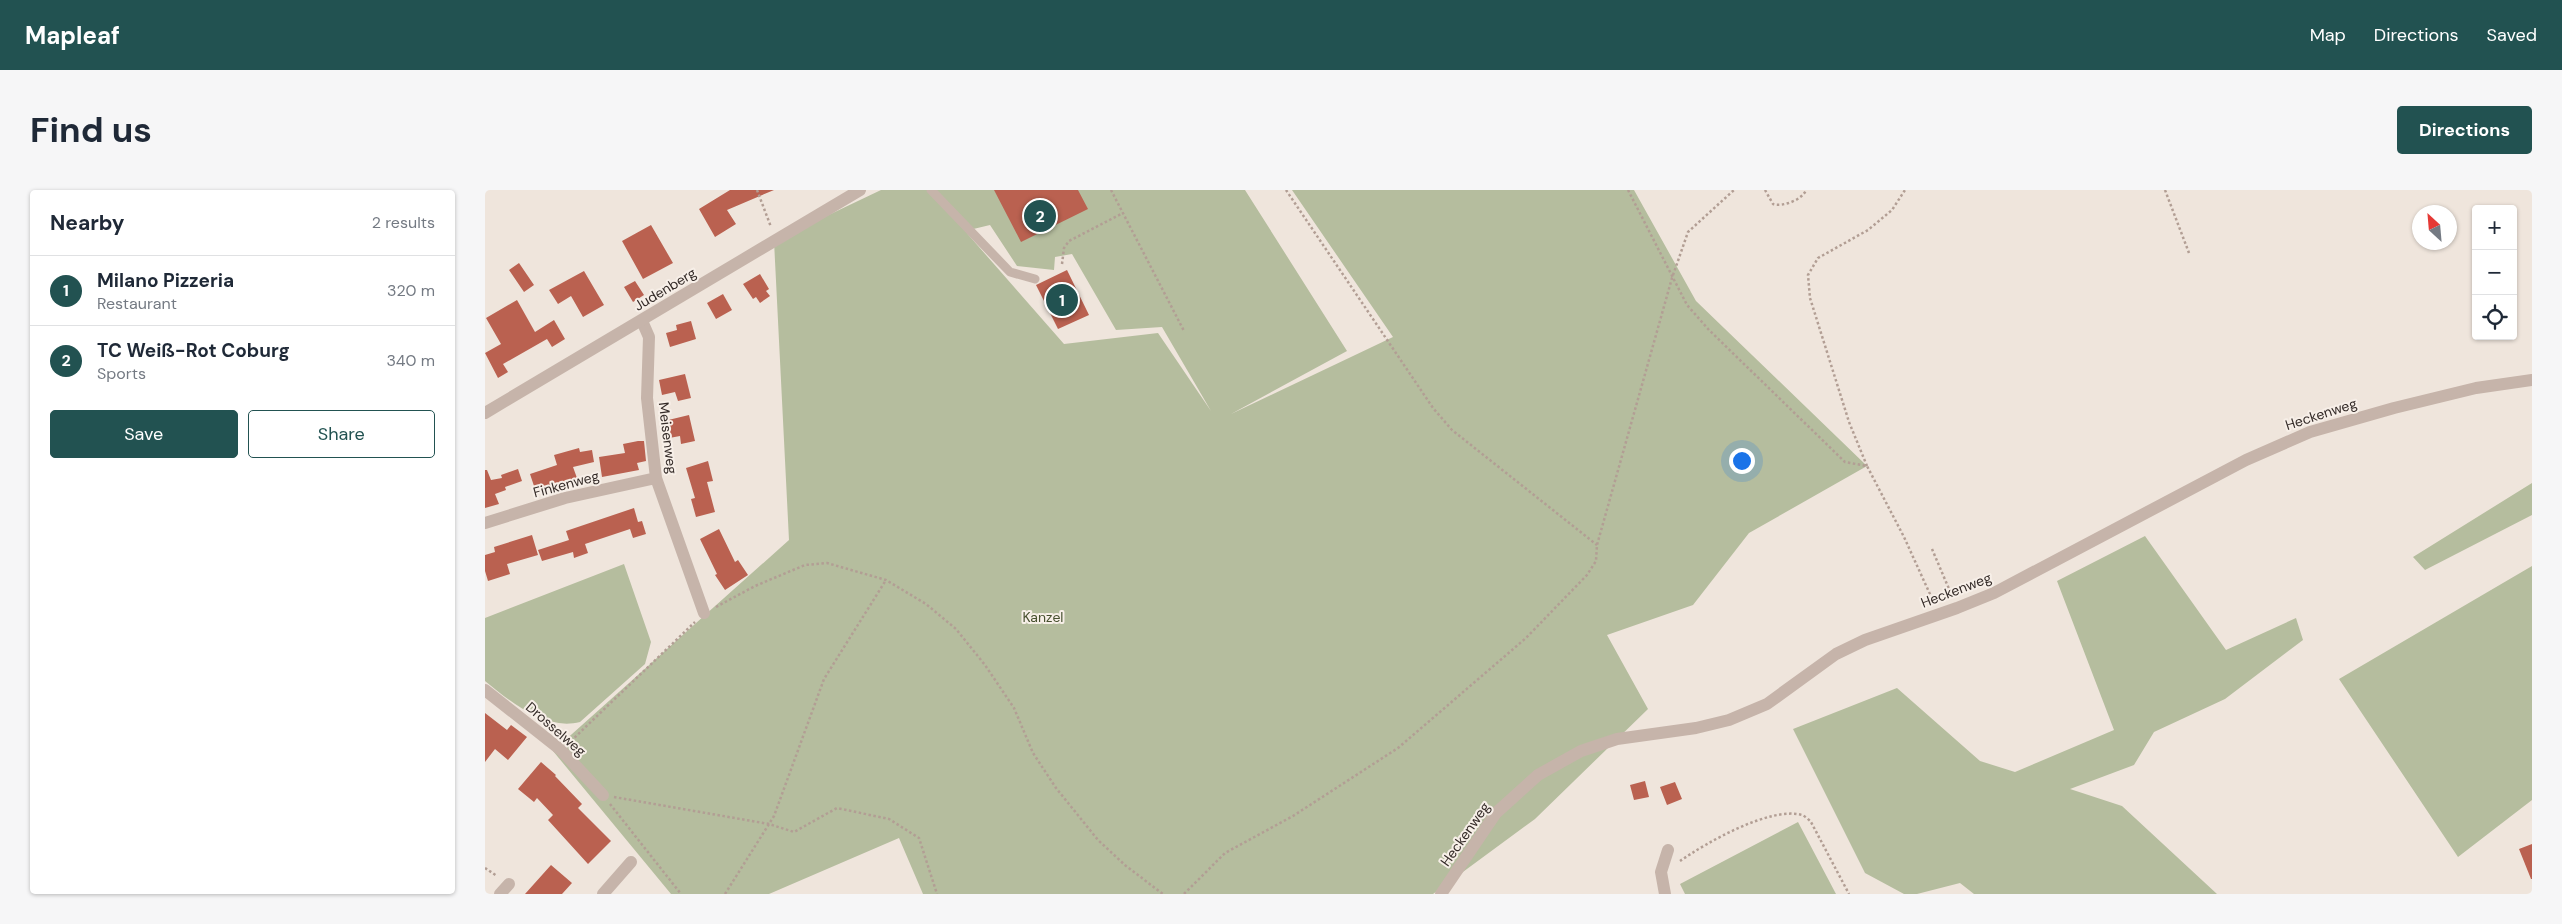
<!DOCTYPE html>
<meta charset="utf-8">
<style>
:root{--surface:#fff;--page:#f6f6f7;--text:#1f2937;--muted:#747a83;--line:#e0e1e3;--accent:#225251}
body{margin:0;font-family:"DM Sans",sans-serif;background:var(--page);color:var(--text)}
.controls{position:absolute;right:15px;top:15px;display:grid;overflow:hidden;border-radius:5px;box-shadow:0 1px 4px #0004}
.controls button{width:45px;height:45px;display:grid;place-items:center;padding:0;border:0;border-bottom:1px solid var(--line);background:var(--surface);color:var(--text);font:25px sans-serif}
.compass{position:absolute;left:1927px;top:15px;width:45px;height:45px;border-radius:50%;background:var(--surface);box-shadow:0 1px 4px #0004;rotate:334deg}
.you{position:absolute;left:1256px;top:270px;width:18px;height:18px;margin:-12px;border:4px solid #fff;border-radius:50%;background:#1a73e8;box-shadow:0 0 0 8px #1a73e833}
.badge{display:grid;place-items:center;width:32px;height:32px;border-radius:50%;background:var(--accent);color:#fff;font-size:16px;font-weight:700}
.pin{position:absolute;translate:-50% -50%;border:2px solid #fff;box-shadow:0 1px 5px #0006}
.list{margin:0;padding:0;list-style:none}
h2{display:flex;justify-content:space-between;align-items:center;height:65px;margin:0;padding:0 20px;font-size:21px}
h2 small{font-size:16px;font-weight:400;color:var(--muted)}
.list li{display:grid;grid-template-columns:32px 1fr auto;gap:15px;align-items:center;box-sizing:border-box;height:70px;padding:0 20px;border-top:1px solid var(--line)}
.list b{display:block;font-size:19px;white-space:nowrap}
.list p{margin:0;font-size:16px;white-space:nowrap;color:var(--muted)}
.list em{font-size:16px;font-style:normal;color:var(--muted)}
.actions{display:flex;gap:10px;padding:15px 20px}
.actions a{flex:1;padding:11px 0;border:1px solid var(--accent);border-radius:5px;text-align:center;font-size:18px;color:var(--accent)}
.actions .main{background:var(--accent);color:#fff}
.icon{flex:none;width:28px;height:28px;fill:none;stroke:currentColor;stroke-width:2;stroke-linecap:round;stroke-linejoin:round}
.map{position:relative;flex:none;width:2047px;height:704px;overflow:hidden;border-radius:5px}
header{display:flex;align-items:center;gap:30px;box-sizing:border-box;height:70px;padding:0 25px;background:var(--accent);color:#fff}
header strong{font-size:24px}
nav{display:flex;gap:28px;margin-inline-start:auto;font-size:18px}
.intro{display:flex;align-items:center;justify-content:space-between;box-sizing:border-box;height:120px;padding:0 30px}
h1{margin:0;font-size:35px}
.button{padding:12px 22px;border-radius:5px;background:var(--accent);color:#fff;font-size:18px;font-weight:700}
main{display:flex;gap:30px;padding:0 30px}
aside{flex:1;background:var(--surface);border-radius:5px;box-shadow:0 1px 4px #0004}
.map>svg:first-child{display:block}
.green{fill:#b5bd9e;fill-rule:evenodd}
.building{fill:#ba6150}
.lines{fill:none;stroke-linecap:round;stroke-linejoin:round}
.path{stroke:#b29e94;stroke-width:2.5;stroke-dasharray:2.5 2.5;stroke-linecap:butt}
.service{stroke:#c6b4aa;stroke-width:9}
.minor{stroke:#c6b4aa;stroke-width:12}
.tertiary{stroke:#c6b4aa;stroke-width:12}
.labels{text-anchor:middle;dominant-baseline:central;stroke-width:4;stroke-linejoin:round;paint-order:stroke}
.street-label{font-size:14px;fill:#342b28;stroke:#f7efe8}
.park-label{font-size:14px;fill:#47502f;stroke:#f7efe8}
</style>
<header>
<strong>Mapleaf</strong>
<nav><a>Map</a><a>Directions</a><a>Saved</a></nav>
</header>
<div class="intro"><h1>Find us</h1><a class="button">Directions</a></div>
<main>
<aside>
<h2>Nearby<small>2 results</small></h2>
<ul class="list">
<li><span class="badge">1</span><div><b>Milano Pizzeria</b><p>Restaurant</p></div><em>320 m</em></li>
<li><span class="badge">2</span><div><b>TC Weiß-Rot Coburg</b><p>Sports</p></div><em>340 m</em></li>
</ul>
<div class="actions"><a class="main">Save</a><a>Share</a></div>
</aside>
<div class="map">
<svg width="2047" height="704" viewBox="0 0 2047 704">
<rect width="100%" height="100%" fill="#efe5dc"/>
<path class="green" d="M 396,0 L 760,0 L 862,161 L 746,224 L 908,147 L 807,0 L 1149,0 L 1211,111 L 1382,276 L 1264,343 L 1208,415 L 1122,445 L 1163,519 L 1050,629 L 948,704 L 438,704 L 414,648 L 284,704 L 186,704 L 68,561 L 304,350 L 289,51 ZM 505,35 L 532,76 L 569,80 L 570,67 L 587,64 L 631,140 L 677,137 L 726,221 L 673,143 L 579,154 L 480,41 Z
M 2047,293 L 2047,325 L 1940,380 L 1928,367 Z
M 1660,346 L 1741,460 L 1811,428 L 1818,450 L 1740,509 L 1669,542 L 1649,575 L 1585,599 L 1637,616 L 1732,704 L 1489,704 L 1475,693 L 1432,704 L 1419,704 L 1380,683 L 1308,539 L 1412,498 L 1495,571 L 1530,582 L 1629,540 L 1572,391 Z
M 139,374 L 166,452 L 160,474 L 95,532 C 60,541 26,512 0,491 L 0,428 Z
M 2047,376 L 2047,610 L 1973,667 L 1854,489 Z
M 1313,632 L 1351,704 L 1200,704 L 1195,694 Z"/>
<path class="building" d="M 245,0 L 289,0 L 242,20 L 251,34 L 230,47 L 214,19 Z
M 509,0 L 593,0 L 603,19 L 536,52 Z
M 166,35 L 188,73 L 158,89 L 137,51 Z
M 34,73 L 49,95 L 39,102 L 24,80 Z
M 582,80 L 604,125 L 573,139 L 551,95 Z
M 99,81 L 119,115 L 98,127 L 86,106 L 73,114 L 64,100 Z
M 275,84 L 284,99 L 281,101 L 285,106 L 275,113 L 271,107 L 268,109 L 258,94 Z
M 150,91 L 159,105 L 148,112 L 139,97 Z
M 238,104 L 247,120 L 231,129 L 222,113 Z
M 32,110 L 50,142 L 69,130 L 80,149 L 67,157 L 62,149 L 18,174 L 23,182 L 13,188 L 0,163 L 16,154 L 1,128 Z
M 206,131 L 211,149 L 185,157 L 181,143 L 192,140 L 191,135 Z
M 200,184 L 206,208 L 193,211 L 190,202 L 177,205 L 174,190 Z
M 204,225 L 210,251 L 196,254 L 195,246 L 179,249 L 175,232 Z
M 153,251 L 159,251 L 161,271 L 152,273 L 154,280 L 117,287 L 114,267 L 140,263 L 138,254 Z
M 94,258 L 95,262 L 107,260 L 109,272 L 88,277 L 92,288 L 51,302 L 45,284 L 72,275 L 69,265 Z
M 223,271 L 228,291 L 222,292 L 230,322 L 211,327 L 206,309 L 210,308 L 201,278 Z
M 33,279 L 37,291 L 20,297 L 21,300 L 10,304 L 14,314 L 0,318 L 0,280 L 2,280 L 6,290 L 17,288 L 16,285 Z
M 149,318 L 153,332 L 157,331 L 161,344 L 148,348 L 145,339 L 100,354 L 103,363 L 89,368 L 88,362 L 57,371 L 53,360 L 84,350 L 81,341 Z
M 234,339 L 250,372 L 253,370 L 263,385 L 240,400 L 230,385 L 232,384 L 215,349 Z
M 47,345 L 53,365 L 22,374 L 25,384 L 3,391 L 0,381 L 0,365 L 10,362 L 9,357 Z
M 0,523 L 22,540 L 26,535 L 42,547 L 23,570 L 10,559 L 0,572 Z
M 56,572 L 71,585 L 70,586 L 97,614 L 93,618 L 126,651 L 103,674 L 63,630 L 68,625 L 52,608 L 49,612 L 33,599 Z
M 1160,591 L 1164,607 L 1149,610 L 1145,595 Z
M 1190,592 L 1197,609 L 1182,615 L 1175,597 Z
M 2047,654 L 2047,689 L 2046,689 L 2034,659 Z
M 66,675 L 87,693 L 77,704 L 40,704 Z"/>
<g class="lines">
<path class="path" d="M 272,0 L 286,37
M 626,0 L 699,141
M 801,0 L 948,218 L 967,240 L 1112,355
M 1143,0 L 1202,115 L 1224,140 L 1360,272 L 1382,276 L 1419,347 L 1449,413
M 1280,0 L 1288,14 C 1298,17 1317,10 1321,0
M 1680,0 L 1704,63
M 577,74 L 579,58 L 584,51 L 638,23
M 1382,276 L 1364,232 L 1325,108 L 1323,85 L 1333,68 L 1383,40 L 1407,20 L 1420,0
M 1447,359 L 1467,406
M 231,417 L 270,396 L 320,375 L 342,373 L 401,390 L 441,414 L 471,439 L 500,475 L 529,518 L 548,563 L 571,598 L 613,650 L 641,676 L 678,704
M 86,551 L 210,432
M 129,607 L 284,634 L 309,642 L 352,618 L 404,629 L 434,648 L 452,704
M 125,614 L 196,704
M 1195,671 C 1221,653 1285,616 1317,625 C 1320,626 1324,630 1326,632 L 1364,704
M 0,678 L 12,686
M 240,704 L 289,626 L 339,489 L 401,390
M 699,704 L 740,663 L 808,626 L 913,558 L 1041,448 L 1102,385 L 1111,371 L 1112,355 L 1187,88 L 1203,42 L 1249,0"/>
<path class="service" d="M 446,0 L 525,82 L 550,89"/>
<path class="minor" d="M 157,131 L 164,147 L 162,208 L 171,288 L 219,423
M 0,333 L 80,308 L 171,288
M 0,500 L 76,560 L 118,605
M 15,704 L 24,694
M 118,704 L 146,672
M 956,704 L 1011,623 L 1053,585 L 1096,561 L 1132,549 L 1211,538 L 1244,530 L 1282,514 L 1351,464 L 1380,450 L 1472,418 L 1509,403 L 1761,270 L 1825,242 L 1909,218 L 1991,198 L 2047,190
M 1180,704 L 1176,682 L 1183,660"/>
<path class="tertiary" d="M 0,223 L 375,0"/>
</g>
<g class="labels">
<g class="street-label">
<text transform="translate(180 99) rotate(-31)">Judenberg</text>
<text transform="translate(1836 224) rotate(-18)">Heckenweg</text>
<text transform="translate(183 248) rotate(83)">Meisenweg</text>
<text transform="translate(81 294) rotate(-15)">Finkenweg</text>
<text transform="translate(1471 400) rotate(-21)">Heckenweg</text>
<text transform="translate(71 539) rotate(41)">Drosselweg</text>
<text transform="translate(980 644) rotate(-55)">Heckenweg</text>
</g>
<g class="park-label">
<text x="558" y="427">Kanzel</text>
</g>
</g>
</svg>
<div class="controls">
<button>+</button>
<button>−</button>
<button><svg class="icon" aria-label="locate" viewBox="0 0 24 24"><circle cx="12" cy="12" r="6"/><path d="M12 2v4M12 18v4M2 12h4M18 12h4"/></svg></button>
</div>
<svg class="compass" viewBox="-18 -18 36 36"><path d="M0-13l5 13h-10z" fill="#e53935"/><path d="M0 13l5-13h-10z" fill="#747a83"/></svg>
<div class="you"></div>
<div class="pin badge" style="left:577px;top:110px">1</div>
<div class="pin badge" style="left:555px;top:26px">2</div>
</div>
</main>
